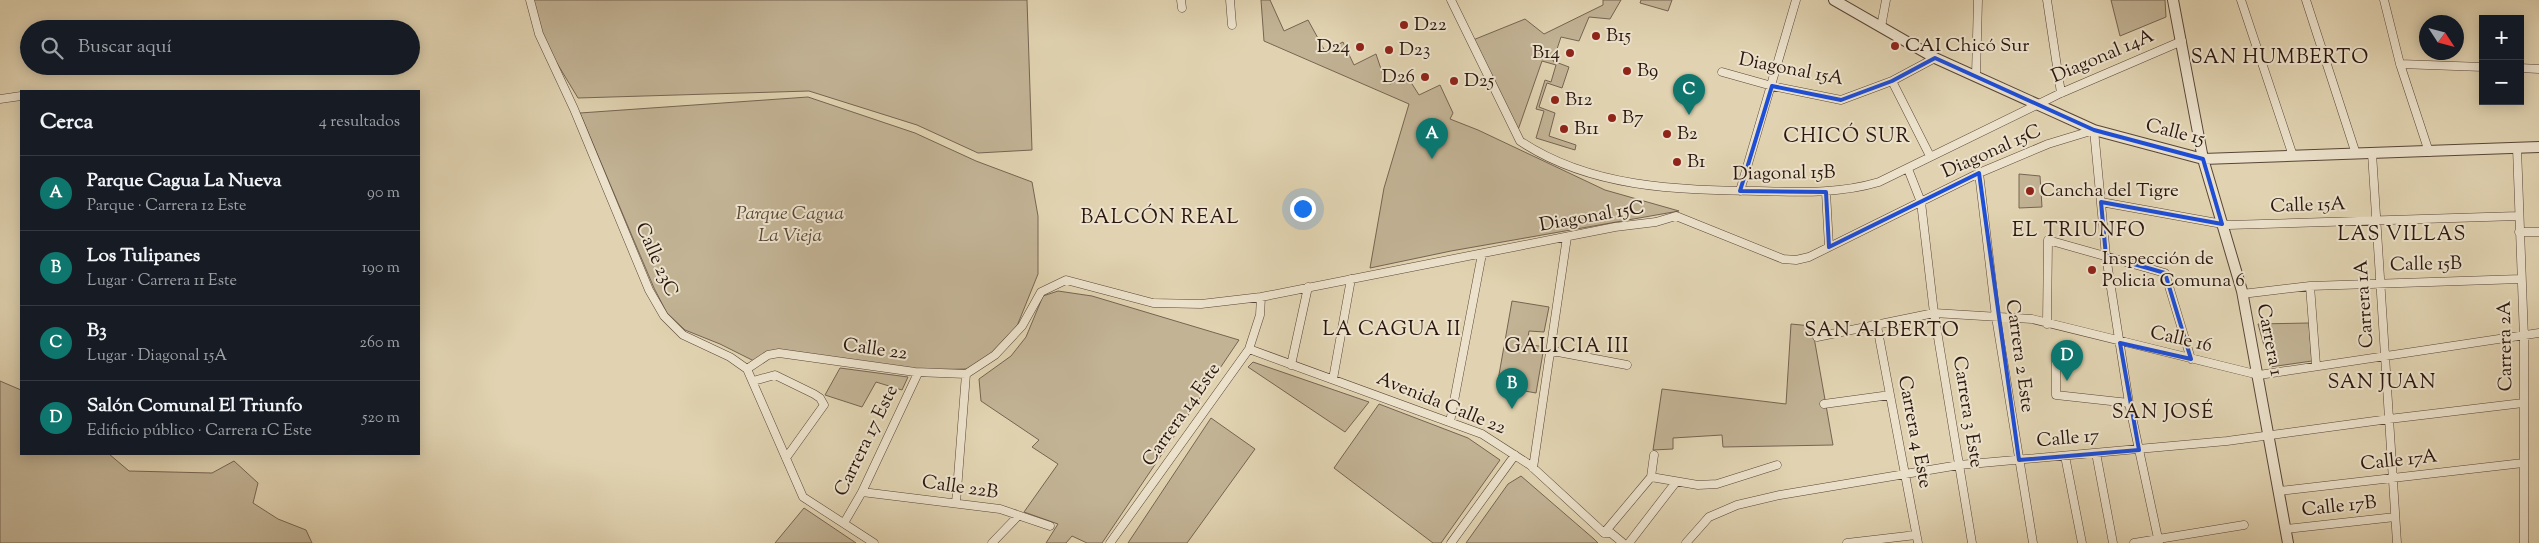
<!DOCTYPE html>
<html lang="es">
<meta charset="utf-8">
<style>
:root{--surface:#171b24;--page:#20242c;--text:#f1f3f6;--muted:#9ea1a6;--line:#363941;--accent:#0f766e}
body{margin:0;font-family:"Sorts Mill Goudy",serif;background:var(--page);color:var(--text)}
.controls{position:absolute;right:15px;top:15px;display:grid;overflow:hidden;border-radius:0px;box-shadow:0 2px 12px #0003}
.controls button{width:45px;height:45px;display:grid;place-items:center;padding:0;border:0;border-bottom:1px solid var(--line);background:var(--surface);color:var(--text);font:25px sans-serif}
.compass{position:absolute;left:2419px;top:15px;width:45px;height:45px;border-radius:50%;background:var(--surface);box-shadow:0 2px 12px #0003;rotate:126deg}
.you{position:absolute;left:1302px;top:208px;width:18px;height:18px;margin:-12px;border:4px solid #fff;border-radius:50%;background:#1a73e8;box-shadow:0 0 0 8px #1a73e833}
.badge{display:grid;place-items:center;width:32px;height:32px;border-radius:50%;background:var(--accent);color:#fff;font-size:16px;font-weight:700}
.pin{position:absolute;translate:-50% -41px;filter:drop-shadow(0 1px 2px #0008)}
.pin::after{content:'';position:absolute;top:26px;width:18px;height:15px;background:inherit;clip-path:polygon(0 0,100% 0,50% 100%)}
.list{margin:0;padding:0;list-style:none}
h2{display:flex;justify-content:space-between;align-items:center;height:65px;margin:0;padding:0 20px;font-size:21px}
h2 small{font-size:16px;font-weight:400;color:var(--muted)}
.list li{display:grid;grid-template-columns:32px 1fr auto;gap:15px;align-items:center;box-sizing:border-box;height:75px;padding:0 20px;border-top:1px solid var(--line)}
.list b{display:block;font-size:19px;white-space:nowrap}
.list p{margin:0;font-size:16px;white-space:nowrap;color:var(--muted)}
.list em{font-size:16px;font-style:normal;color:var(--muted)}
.icon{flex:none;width:28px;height:28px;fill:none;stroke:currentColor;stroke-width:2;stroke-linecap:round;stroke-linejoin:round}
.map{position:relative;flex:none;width:2539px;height:543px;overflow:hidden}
.search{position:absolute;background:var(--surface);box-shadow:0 2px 12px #0003;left:20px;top:20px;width:400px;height:55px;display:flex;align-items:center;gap:12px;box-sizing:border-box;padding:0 18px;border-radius:28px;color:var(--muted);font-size:19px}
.panel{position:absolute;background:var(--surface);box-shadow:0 2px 12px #0003;left:20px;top:90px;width:400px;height:365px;border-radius:0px}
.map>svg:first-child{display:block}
.green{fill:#c2b395;stroke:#766452}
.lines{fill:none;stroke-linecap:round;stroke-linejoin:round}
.minor-casing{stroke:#584537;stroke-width:9}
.tertiary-casing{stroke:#584537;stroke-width:12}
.minor{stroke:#ece2cc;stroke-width:8}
.tertiary{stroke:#ece2cc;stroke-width:10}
.marked{fill:none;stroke:#1d4ed8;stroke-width:4;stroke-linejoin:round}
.poi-dot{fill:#8f2418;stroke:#ece2cc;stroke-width:2}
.labels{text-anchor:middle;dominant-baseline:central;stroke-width:4;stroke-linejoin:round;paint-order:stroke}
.poi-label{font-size:19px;fill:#2a160e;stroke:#ece2cc;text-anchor:start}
.street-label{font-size:19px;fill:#2a160e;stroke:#ece2cc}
.park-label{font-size:19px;font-style:italic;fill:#584536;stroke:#ece2cc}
.neighbourhood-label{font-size:20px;letter-spacing:1px;fill:#2a160e;stroke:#ece2cc}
</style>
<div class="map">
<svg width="2539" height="543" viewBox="0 0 2539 543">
<rect width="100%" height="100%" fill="#e1d3b1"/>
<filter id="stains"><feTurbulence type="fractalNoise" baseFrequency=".004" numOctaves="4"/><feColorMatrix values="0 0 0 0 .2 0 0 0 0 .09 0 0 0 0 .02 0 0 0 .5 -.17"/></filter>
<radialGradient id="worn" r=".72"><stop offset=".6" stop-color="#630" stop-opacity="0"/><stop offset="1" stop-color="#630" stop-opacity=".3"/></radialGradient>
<path class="green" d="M 529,0 L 1027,0 L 1032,150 L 978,153 L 917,125 L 809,91 L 578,98 L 537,30 Z
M 1261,0 L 1270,0 L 1284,31 L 1308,20 L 1325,51 L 1343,42 L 1354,65 L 1376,54 L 1385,81 L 1390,84 L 1407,76 L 1419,95 L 1440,85 L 1453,113 L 1450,119 L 1478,130 L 1605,190 L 1679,211 L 1451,251 L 1370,268 L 1384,188 L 1409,104 L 1264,41 Z
M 1603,0 L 1621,0 L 1610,19 L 1589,17 L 1579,41 L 1561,37 L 1553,61 L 1569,67 L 1562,88 L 1547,83 L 1539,107 L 1555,113 L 1549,136 L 1576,145 L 1575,150 L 1536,138 L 1544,111 L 1536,109 L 1545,80 L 1551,82 L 1556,65 L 1542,61 L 1518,130 L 1473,40 L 1525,19 L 1544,34 L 1603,5 Z
M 1641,0 L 1672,0 L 1668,11 L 1640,3 Z
M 2111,0 L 2165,0 L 2166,17 L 2120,36 Z
M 808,97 L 915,133 L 976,161 L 1032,182 L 1038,216 L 1038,274 L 1017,326 L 989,355 L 967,369 L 915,370 L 780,350 L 754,361 L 720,344 L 685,330 L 667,313 L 654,288 L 580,113 Z
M 2019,174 L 2040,176 L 2042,207 L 2019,208 Z
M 1058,291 L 1092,296 L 1239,340 L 1102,543 L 1087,543 L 1072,536 L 1066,543 L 1046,543 L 1058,524 L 1024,512 L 1058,464 L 1032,447 L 1039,440 L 981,401 L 979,379 L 1011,356 L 1026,337 L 1043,296 Z
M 1512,301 L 1549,307 L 1544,332 L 1529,331 L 1527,344 L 1544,347 L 1536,393 L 1497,386 Z
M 2309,323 L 2312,361 L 2270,367 L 2258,324 Z
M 1791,324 L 1812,326 L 1833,445 L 1723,447 L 1722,435 L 1673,438 L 1673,449 L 1653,450 L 1662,389 L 1786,404 Z
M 1253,362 L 1369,402 L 1345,432 L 1248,367 Z
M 840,368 L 908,377 L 902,390 L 876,382 L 862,407 L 825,395 Z
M 0,381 L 21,390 L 21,454 L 109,454 L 129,471 L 212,473 L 234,461 L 258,483 L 253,503 L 278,519 L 306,530 L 312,543 L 0,543 Z
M 1379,404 L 1468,438 L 1500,460 L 1441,543 L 1433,543 L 1334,468 Z
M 1211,418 L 1255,449 L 1187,543 L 1128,543 Z
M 1521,476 L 1594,539 L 1598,543 L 1466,543 L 1508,484 Z
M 804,508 L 856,543 L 775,543 Z"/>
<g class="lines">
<defs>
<path id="minor" d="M 530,0 L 539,34 L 574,109 L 649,290 L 664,316 L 683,335 L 730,357 L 747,369 L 803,497 L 874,543
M 1181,0 L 1182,8
M 1230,0 L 1232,25
M 1451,0 L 1520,141 C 1590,188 1677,190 1758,191 C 1800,192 1839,194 1879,182 L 2061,93 L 2182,41
M 2047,0 L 2061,93
M 2241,0 L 2293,156
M 2306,0 L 2356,154
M 2384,0 L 2400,64 L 2429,152
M 1881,27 L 1886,0
M 2400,64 L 2483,67
M 2520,68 L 2539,69
M 1722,72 L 1772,86 L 1841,100 L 1892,81 L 1935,58
M 1976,75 L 1978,0
M 1892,81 L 1930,156
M 0,99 L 21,96
M 2517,148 L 2524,338 L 2524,543
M 2372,153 L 2397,543
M 1908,169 L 1921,202 L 1934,313 L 1972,543
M 1979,173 L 1996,317 L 2033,543
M 1740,191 L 1796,0
M 1826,192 L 1829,247
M 2101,202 L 2228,225 L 2518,216
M 2519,232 L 2539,232
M 2310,286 L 2316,365
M 2242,294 L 2310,286 L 2521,279
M 2047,324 L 2048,240 L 2165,273 L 2191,359
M 1877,326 L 1918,543
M 1817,337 L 1934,313 L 2032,319 L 2259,375 L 2539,333
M 1249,349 L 1482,434 L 1530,465 L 1604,533 L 1611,533 L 1623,543
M 1550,353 L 1558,352 L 1627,365
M 2056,360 L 2056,395 L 2129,403
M 1291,365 L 1308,287
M 747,369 L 768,355 L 779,353 L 915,372 L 966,374
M 966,374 L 995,355 L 1022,326 L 1041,292 L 1066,280 L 1153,303 L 1201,304 L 1261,297 L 1615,227 L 1656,222 L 1676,216 L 1783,259 L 1796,260 L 1809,257 L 1979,173 L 2048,144 L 2094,130 L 2106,256 L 2129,403 L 2159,543
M 1333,379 L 1351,279
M 753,381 L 775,375 L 814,394 L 820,398 L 824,405 L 786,458
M 1824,404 L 1890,395
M 1450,422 L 1482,254
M 2096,453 L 2113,543
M 2065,456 L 2082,543
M 1533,468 L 1567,237
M 1651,477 L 1698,485 L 1717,484 L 1777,465
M 1651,477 L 1654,455
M 2279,491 L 2523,463
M 862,492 L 1000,509 L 1050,526
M 956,503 L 966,374
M 844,523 L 862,492 L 918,373
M 2286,529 L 2395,517
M 1604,533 L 1651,477
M 992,543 L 1018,516
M 1110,543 L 1249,349 L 1260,315 L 1261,297
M 1451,543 L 1515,455
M 1629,543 L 1676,482
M 1686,543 L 1709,517 L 1737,505 L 1780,495 L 1959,465 L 2227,441 L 2389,419 L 2523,403
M 1847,543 L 1916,535
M 2134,543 L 2244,525"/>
<path id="tertiary" d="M 1834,0 L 1935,58 L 2094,130 L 2203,159 L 2539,147
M 2173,0 L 2203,159 L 2242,291 L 2288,543"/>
</defs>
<use href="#minor" class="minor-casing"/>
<use href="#tertiary" class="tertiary-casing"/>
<use href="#minor" class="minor"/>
<use href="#tertiary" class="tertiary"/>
</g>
<path class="marked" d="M 1935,58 L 2094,130 L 2203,159 L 2222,224 L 2101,202 L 2106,256 L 2165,273 L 2191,359 L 2120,343 L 2139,450 L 2019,460 L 1979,173 L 1829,247 L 1826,192 L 1740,191 L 1772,86 L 1841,100 L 1892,81 Z"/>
<g class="poi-dot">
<circle cx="1404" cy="25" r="5"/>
<circle cx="1596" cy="36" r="5"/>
<circle cx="1895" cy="46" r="5"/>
<circle cx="1360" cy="47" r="5"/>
<circle cx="1389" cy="50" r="5"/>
<circle cx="1570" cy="53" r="5"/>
<circle cx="1627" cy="71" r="5"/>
<circle cx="1425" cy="77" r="5"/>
<circle cx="1454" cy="81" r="5"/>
<circle cx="1555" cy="100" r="5"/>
<circle cx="1612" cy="118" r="5"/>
<circle cx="1564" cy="129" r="5"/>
<circle cx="1667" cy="134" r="5"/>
<circle cx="1677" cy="162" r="5"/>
<circle cx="2030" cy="191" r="5"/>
<circle cx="2092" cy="270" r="5"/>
</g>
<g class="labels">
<g class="poi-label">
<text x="1414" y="25">D22</text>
<text x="1606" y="36">B15</text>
<text x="1905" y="46">CAI Chicó Sur</text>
<text x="1350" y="47" text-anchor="end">D24</text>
<text x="1399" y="50">D23</text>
<text x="1560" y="53" text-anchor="end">B14</text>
<text x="1637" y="71">B9</text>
<text x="1415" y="77" text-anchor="end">D26</text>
<text x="1464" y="81">D25</text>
<text x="1565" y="100">B12</text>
<text x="1622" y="118">B7</text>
<text x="1574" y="129">B11</text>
<text x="1677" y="134">B2</text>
<text x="1687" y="162">B1</text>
<text x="2040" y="191">Cancha del Tigre</text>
<text x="2102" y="259">Inspección de<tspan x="2102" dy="22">Policia Comuna 6</tspan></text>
</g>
<g class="street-label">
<text transform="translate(2103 57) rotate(-23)">Diagonal 14A</text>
<text transform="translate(1791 70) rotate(11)">Diagonal 15A</text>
<text transform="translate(2175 133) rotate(14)">Calle 15</text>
<text transform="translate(1992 152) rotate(-24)">Diagonal 15C</text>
<text transform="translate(1784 174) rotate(-1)">Diagonal 15B</text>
<text transform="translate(2308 206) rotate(-2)">Calle 15A</text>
<text transform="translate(1592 217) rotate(-10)">Diagonal 15C</text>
<text transform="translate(656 260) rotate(66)">Calle 23C</text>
<text transform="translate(2426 265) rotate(-1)">Calle 15B</text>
<text transform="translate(2365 304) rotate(-94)">Carrera 1A</text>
<text transform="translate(2181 340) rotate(13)">Calle 16</text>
<text transform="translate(2269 340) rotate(79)">Carrera 1</text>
<text transform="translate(2506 346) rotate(-91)">Carrera 2A</text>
<text transform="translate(875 350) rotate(8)">Calle 22</text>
<text transform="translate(2019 356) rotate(82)">Carrera 2 Este</text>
<text transform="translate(1441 404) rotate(22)">Avenida Calle 22</text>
<text transform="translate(1967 412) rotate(81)">Carrera 3 Este</text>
<text transform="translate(1182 415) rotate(-55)">Carrera 14 Este</text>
<text transform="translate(1914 432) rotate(79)">Carrera 4 Este</text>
<text transform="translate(2068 439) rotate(-5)">Calle 17</text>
<text transform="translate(867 441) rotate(-64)">Carrera 17 Este</text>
<text transform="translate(2399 461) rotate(-6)">Calle 17A</text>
<text transform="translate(960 488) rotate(8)">Calle 22B</text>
<text transform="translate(2339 507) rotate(-6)">Calle 17B</text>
</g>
<g class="park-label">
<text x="790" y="214">Parque Cagua<tspan x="790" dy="22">La Vieja</tspan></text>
</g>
<g class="neighbourhood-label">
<text x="2280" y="58">SAN HUMBERTO</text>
<text x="1847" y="137">CHICÓ SUR</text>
<text x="1160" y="218">BALCÓN REAL</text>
<text x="2079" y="231">EL TRIUNFO</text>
<text x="2402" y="235">LAS VILLAS</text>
<text x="1392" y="330">LA CAGUA II</text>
<text x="1882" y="331">SAN ALBERTO</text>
<text x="1567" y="347">GALICIA III</text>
<text x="2382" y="383">SAN JUAN</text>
<text x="2163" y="413">SAN JOSÉ</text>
</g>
</g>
<rect width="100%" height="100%" filter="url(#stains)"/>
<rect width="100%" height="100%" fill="url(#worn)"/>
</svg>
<div class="controls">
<button>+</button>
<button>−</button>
</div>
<svg class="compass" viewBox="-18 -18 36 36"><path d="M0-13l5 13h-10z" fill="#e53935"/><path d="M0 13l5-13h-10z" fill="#9ea1a6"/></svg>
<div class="you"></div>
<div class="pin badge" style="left:1432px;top:159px">A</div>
<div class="pin badge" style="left:1512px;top:409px">B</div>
<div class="pin badge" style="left:1689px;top:115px">C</div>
<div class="pin badge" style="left:2067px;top:381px">D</div>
<div class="search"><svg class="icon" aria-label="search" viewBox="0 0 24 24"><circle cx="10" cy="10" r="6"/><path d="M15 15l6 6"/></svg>Buscar aquí</div>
<section class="panel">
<h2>Cerca<small>4 resultados</small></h2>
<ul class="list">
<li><span class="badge">A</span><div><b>Parque Cagua La Nueva</b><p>Parque · Carrera 12 Este</p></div><em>90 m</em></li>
<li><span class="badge">B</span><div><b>Los Tulipanes</b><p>Lugar · Carrera 11 Este</p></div><em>190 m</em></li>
<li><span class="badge">C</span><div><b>B3</b><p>Lugar · Diagonal 15A</p></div><em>260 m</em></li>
<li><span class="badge">D</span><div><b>Salón Comunal El Triunfo</b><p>Edificio público · Carrera 1C Este</p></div><em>520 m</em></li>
</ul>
</section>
</div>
